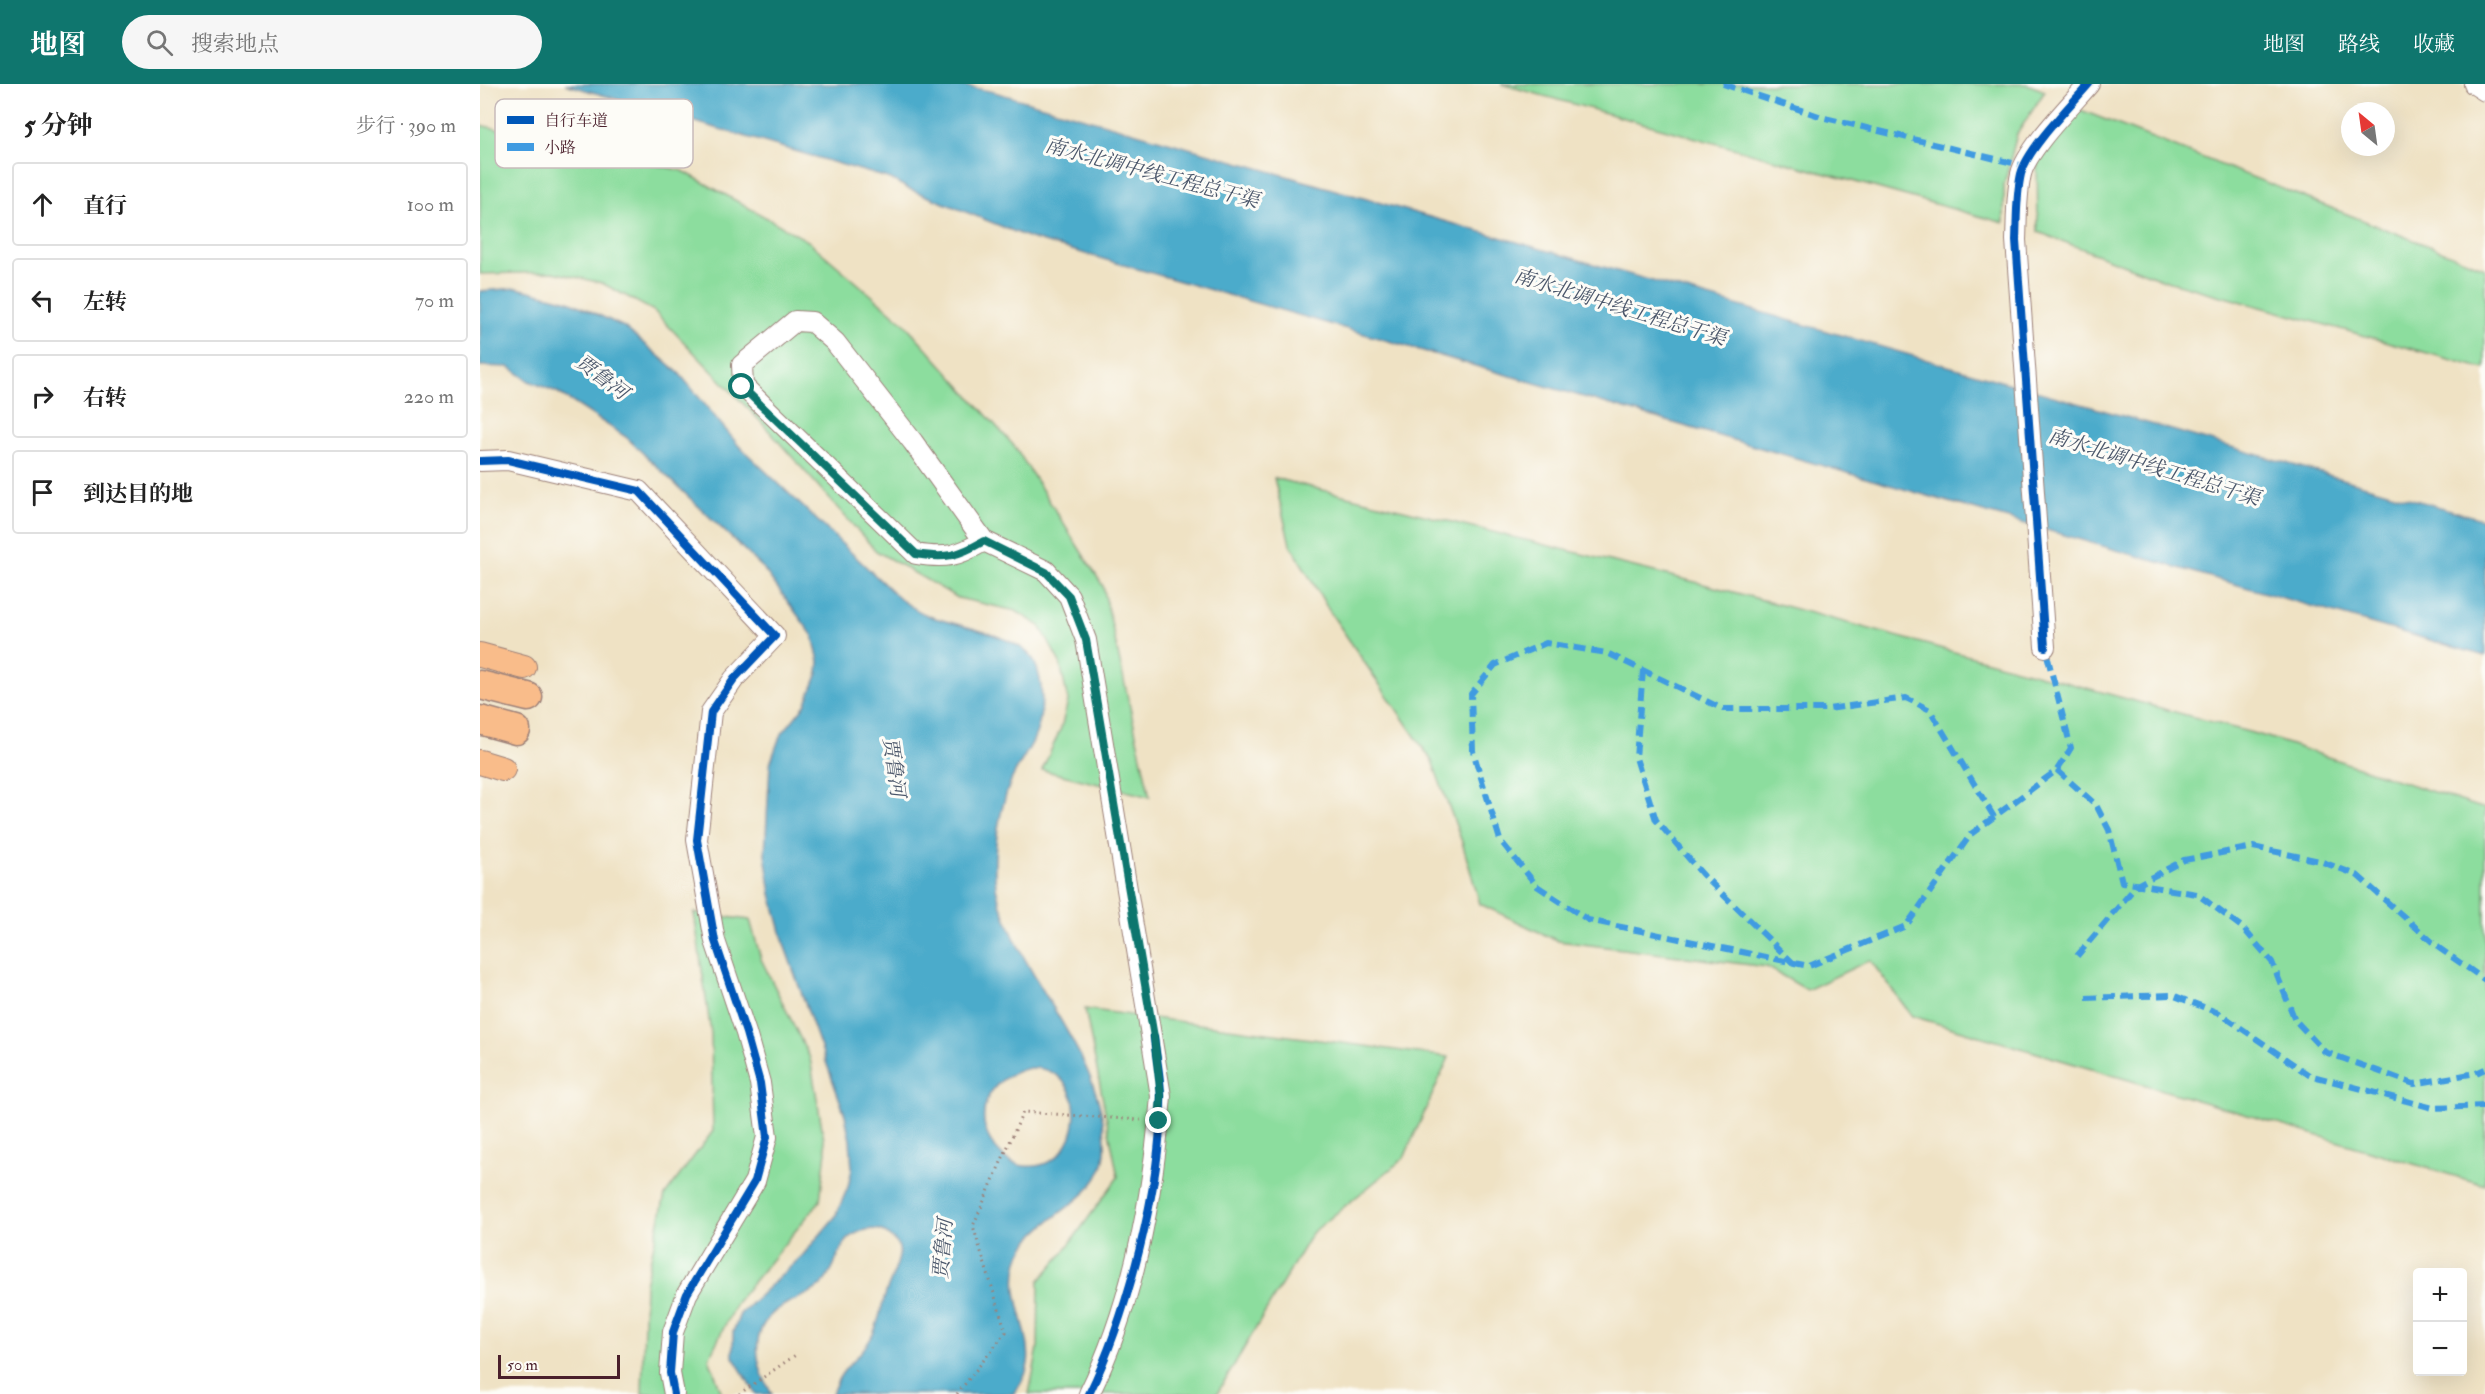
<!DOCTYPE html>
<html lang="zh">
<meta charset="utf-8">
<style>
:root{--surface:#fff;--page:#f6f6f6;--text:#222;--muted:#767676;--line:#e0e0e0;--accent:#0f766e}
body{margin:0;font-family:"IM FELL Double Pica","Noto Serif SC",serif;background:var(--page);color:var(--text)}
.controls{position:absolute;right:18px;bottom:18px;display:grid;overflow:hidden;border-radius:6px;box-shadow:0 6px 24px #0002}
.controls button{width:54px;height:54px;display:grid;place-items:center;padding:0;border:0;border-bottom:2px solid var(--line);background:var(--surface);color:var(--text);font:30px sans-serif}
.compass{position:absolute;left:1861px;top:18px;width:54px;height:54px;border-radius:50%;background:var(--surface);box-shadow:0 6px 24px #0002;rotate:331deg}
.scale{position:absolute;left:18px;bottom:15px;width:122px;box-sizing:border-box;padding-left:6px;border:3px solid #4a1f2b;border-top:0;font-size:16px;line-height:21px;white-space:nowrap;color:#4a1f2b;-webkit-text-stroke:4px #fdfcf7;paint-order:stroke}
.stop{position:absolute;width:18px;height:18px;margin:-14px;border:4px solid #0f766e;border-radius:50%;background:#fff}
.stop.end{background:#0f766e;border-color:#fff;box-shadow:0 2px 6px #0008}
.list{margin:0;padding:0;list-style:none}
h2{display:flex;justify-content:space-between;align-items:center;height:78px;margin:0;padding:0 24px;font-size:26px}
h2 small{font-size:20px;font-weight:400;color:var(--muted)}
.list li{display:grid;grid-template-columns:39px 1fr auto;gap:18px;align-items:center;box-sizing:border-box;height:84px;margin:0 12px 12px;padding:0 12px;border:2px solid var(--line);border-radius:6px}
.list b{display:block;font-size:22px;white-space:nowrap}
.list em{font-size:20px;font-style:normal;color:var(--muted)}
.icon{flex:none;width:33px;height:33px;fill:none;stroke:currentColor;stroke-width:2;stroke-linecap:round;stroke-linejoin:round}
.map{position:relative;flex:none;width:2005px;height:1310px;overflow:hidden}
header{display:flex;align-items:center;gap:36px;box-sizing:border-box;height:84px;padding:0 30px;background:var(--accent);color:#fff}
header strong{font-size:28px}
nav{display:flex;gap:33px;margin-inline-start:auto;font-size:21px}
.search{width:420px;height:54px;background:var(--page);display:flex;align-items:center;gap:15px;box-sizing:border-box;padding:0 21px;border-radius:33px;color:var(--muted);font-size:22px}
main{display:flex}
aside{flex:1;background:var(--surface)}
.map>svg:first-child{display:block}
.green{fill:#8cdd9e;stroke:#6b7e64;stroke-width:1.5}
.water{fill:#4cabcb;stroke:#4b657b;stroke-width:1.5;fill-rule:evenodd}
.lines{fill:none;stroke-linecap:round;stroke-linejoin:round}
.minor-casing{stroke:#9c8078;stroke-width:22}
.major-casing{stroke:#9c8078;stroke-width:26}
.highway-casing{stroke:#9c8078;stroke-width:31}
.path{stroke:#9c8078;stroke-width:3;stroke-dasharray:1.5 4.5;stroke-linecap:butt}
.minor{stroke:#fff;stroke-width:20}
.major{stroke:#f9bc8a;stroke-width:24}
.highway{stroke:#f9bc8a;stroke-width:28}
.quiet{stroke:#409be1;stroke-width:6;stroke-dasharray:12 6;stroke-linecap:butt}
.cycleway-casing{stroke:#fdfcf7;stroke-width:11}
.cycleway{stroke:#0057b8;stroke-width:8}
.route{stroke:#0f766e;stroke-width:8}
.labels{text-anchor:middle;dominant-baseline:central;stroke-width:6;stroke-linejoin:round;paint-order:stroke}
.water-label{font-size:20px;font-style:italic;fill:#4b576b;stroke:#fdfcf7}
.key{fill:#fdfcf7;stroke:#c7baba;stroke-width:1.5}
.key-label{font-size:16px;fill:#4a1f2b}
</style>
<header>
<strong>地图</strong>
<div class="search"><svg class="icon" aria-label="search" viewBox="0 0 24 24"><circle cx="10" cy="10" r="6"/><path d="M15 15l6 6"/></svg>搜索地点</div>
<nav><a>地图</a><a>路线</a><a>收藏</a></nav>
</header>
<main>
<aside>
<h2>5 分钟<small>步行 · 390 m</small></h2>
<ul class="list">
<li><svg class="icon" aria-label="ahead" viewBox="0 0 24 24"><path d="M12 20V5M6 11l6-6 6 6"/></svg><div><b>直行</b></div><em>100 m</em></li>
<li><svg class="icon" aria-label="left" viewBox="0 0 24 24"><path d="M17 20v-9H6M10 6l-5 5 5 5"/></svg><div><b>左转</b></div><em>70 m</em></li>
<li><svg class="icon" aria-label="right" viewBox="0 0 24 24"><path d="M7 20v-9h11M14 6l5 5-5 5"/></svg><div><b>右转</b></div><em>220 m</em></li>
<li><svg class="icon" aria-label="arrive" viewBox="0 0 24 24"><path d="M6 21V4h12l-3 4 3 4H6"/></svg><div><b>到达目的地</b></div></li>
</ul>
</aside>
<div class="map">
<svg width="2005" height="1310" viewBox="0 0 2005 1310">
<rect width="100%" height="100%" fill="#fdfcf7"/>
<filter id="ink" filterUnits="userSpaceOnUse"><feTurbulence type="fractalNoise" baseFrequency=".0167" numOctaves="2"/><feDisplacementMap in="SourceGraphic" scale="12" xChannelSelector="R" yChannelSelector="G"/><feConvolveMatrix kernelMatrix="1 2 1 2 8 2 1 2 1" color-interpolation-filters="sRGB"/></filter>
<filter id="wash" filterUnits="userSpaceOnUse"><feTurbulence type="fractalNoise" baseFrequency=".008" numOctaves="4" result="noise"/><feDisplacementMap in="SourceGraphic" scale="24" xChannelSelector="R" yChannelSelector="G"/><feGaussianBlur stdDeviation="1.35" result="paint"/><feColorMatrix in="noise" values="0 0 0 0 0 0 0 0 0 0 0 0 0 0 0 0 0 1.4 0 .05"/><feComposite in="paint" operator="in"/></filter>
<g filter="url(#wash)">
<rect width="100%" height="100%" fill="#efe2c4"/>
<path class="green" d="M 1021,0 L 1547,0 L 1565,7 L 1537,50 L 1524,101 L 1524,139 Z
M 1598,25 L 2005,184 L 2005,285 L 1687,197 L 1558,148 L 1557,72 Z
M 0,41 L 203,87 L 328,157 L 424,239 L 535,363 L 623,502 L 670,713 L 562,686 L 581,644 L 588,617 L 580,579 L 560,542 L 536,527 L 478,514 L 396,467 L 282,339 L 174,227 L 122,199 L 73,188 L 0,190 Z
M 794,394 L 1231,502 L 1787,653 L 2005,725 L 2005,1101 L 1432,932 L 1390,876 L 1327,906 L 1287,883 L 1078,857 L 1000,820 L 982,758 L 952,677 L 850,528 L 810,460 Z
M 214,829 L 270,836 L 281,875 L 330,974 L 346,1067 L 340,1117 L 256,1219 L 229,1274 L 242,1310 L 162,1310 L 165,1200 L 185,1111 L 233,1047 L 231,950 Z
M 605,925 L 969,973 L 924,1074 L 832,1149 L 737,1310 L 549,1310 L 558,1264 L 559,1197 L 583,1169 L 638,1093 Z"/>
<path class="water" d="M 85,0 L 475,0 L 514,8 L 2005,436 L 2005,572 L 550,154 L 427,104 L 411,95 Z
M 37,204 L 89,217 L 144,243 L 199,289 L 259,362 L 420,515 C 430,522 439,528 449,532 C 476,542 540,551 554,577 C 565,600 564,634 553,657 C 546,671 536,684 530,699 C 520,727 514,760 515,789 C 515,809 522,826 530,844 C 560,917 628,984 625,1068 C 622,1121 553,1129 538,1177 C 524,1226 572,1267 533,1310 L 352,1310 C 362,1280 378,1277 391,1254 C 399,1241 401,1221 407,1206 C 411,1194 417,1185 419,1172 C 421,1163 417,1158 410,1153 C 402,1145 396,1144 386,1146 C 356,1152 360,1182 342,1200 C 333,1210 317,1214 306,1220 C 268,1240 273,1278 292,1310 L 276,1310 L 253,1273 L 253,1248 L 260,1230 L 322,1172 L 355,1133 L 368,1103 L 372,1085 L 370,1056 L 365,1031 L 305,863 L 291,810 L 285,770 L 290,680 L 300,652 L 325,621 L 338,589 L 339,577 L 333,552 L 283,484 L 146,353 L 77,308 L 49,297 L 29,283 L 0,282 L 0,207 ZM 550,984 C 614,982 607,1088 544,1082 C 534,1081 526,1076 520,1069 C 488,1037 506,992 550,984 Z"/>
</g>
<g filter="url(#ink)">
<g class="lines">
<defs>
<path id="minor" d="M 1994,0 L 2005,7
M 0,377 L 28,376 L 159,407 L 295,552 L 254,595 L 231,628 L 217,756 L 235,857 L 266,949 L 280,999 L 287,1053 L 275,1097 L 207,1210 L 193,1248 L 190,1289 L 194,1310
M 504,457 C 478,472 466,475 436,470 L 263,302 L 262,281 L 315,237 L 332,238 L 355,258 L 433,358 L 504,457 L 566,487 L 589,512 L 606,556 L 681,1012 C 673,1113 654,1218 609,1310
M 1565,563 L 1536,156 C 1537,134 1536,112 1541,90 C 1547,65 1591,21 1609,0"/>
<path id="major" d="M 0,571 L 44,583
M 0,678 L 23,685"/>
<path id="highway" d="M 0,601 L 48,613
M 0,636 L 36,646"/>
</defs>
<use href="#minor" class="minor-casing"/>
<use href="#major" class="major-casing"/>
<use href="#highway" class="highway-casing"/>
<path class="path" d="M 259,1310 L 317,1270
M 477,1310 L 526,1248 L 493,1142 L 543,1028 L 661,1036"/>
<use href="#minor" class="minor"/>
<use href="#major" class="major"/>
<use href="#highway" class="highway"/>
<path class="quiet" d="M 1243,0 L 1345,34 L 1545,82
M 1163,586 L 1156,674 L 1176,736 L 1222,790 L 1313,879
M 1577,686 L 1616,721 L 1629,746 L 1642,798 L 1717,810 L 1763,844 L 1792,878 L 1815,936 L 1845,968 L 1934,1000 L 1996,989 L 2005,985
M 1514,733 L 1450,626 L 1426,614 L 1348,625 L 1243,625 L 1127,569 L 1066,559 L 1015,581 L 991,610 L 993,667 L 1020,756 L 1057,802 L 1108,836 L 1329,882 L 1426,842 L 1491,750 L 1577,686 L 1591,664 L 1565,563
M 1597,872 L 1657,801 L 1704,776 L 1773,763 L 1840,777 L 1877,791 L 1959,864 L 2005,896
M 1606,914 L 1692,911 L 1739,929 L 1829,991 L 1953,1024 L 2005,1022"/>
<defs>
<path id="cycleway" d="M 0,377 L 28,376 L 159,407 L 295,552 L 254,595 L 231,628 L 217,756 L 235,857 L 266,949 L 280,999 L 287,1053 L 275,1097 L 207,1210 L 193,1248 L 190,1289 L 194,1310
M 1565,563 L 1536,156 C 1537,134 1536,112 1541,90 C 1547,65 1591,21 1609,0
M 609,1310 C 647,1232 682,1100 681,1013 C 681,993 676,973 674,953"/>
</defs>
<use href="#cycleway" class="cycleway-casing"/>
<use href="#cycleway" class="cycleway"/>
</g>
</g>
<g class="lines" filter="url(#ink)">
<path class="route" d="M 262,303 L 436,470 C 466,475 478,472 504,457 L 566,488 L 589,512 L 606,556 L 674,953 L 681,1012 L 679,1037"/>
</g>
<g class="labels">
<g class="water-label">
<text transform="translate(672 89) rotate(15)">南水北调中线工程总干渠</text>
<text transform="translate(1140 223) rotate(17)">南水北调中线工程总干渠</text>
<text transform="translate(122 293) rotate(37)">贾鲁河</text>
<text transform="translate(1674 383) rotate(17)">南水北调中线工程总干渠</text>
<text transform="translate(414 683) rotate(82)">贾鲁河</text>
<text transform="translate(463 1165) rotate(-85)">贾鲁河</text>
</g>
</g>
<rect x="15" y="15" width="198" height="69" rx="9" class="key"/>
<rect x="27" y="32" width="27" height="8" fill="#0057b8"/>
<rect x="27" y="59" width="27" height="8" fill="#409be1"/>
<g class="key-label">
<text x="64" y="42">自行车道</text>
<text x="64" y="69">小路</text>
</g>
</svg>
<div class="controls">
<button>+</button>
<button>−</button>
</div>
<svg class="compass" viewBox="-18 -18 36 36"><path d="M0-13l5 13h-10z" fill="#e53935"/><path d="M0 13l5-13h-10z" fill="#767676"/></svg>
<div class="scale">50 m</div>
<div class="stop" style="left:262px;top:303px"></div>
<div class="stop end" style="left:679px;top:1037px"></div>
</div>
</main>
